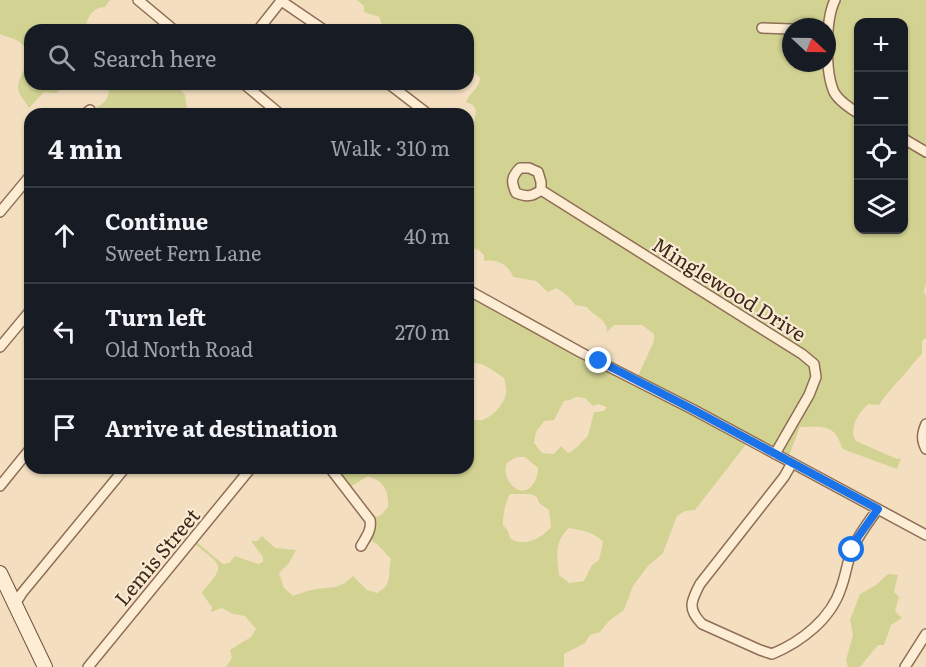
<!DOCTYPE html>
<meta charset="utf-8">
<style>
:root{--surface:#171b24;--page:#20242c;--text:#f1f3f6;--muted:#9ea1a6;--line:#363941}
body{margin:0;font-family:Literata,serif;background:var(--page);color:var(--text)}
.controls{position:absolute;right:18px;top:18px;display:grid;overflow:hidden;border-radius:12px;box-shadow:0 2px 4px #0004}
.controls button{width:54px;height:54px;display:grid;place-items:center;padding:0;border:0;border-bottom:2px solid var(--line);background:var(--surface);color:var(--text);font:30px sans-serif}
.compass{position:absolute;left:782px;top:18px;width:54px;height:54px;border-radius:50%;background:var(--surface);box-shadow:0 2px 4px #0004;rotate:112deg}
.stop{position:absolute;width:18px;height:18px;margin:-14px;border:4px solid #1a73e8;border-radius:50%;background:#fff}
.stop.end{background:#1a73e8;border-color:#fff;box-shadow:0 2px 6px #0008}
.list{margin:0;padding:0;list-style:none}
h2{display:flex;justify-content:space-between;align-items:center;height:78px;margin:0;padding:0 24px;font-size:26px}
h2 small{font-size:20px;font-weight:400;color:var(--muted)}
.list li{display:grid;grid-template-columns:39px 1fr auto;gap:18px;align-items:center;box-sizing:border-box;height:96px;padding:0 24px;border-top:2px solid var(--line)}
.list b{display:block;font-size:22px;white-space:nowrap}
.list p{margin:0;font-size:20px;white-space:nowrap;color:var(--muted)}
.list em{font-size:20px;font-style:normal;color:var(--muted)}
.icon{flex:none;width:33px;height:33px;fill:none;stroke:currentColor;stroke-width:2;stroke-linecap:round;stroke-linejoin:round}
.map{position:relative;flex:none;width:926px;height:667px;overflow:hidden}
.search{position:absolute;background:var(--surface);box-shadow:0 2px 4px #0004;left:24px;top:24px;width:450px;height:66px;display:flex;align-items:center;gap:15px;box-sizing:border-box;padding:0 21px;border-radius:18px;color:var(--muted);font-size:22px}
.panel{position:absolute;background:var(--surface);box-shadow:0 2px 4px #0004;left:24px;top:108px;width:450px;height:366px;border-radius:18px}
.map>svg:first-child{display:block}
.green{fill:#d2d393;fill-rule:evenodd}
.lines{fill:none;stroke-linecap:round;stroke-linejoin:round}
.street-casing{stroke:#8f6e55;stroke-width:12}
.secondary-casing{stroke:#714f39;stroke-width:16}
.street{stroke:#fdedd5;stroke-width:9}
.secondary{stroke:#fdedd5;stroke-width:14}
.route{stroke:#1a73e8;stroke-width:8}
.labels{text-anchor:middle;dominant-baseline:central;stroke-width:4.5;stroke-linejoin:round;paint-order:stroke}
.street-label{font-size:20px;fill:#3d281c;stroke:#faead1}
</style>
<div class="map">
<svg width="926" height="667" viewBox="0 0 926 667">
<rect width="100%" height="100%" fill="#f3dfc0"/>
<path class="green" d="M 0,0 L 110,0 L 105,7 C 92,7 86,19 86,30 L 30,30 L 30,84 L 65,84 L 57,93 L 44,92 L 29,108 C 26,103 21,97 19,92 C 13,74 43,59 18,41 C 13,38 6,37 0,34 Z
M 357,0 L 926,0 L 926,283 L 924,291 L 926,296 L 926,338 L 922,341 L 922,354 C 914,361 909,370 902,377 C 893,387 886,394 879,405 L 869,404 C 859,411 848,429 856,441 L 897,459 L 901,458 L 897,469 L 845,450 L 842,448 C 835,423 822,427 800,427 L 788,458 L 751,438 L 695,510 L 685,511 L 677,516 L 663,553 L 648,566 L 633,586 L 624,610 L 609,621 L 600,632 L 590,635 L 585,643 L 564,654 L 564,667 L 226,667 L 232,658 L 230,650 L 251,637 L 256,629 L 245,616 L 233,614 L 222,608 L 211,612 L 212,607 L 203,595 L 202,592 C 230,562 218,565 193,542 L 194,540 L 223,564 L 229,563 L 235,556 L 258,564 L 263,562 L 263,557 L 251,541 L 257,541 L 262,536 L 275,548 L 296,550 L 289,563 L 279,573 L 284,588 L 293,596 C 299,594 306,591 312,590 C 330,586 338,591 353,576 L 367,590 L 377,593 C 394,584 387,574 391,559 L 377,544 L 362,535 L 369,520 L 381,515 L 388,507 C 389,490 384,482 368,476 L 347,489 L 331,468 L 468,468 L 468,416 C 482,430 504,407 506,393 C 507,389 505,382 504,378 C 494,372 480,358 468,365 L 468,290 L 637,378 L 654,341 L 654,334 L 642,325 L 614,325 L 607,332 C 607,318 595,318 587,307 L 575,305 C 570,297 565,293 556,288 L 548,292 L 536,281 L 513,277 C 509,264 496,259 484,261 L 484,255 L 479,250 L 468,247 L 468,137 L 474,124 L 476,110 L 473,105 L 466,102 C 470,92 479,89 480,78 L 472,69 L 473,59 L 468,54 L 468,30 L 384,30 L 379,17 L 364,12 L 364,6 ZM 858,22 L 904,22 L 904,230 L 858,230 ZM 791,27 L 827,27 L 827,63 L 791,63 ZM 576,397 L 585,398 L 593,406 L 598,404 L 607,407 L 604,411 L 594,412 L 588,436 C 581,442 576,450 568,453 L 561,446 L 554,454 L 542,453 L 534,443 L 536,432 L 544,421 L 554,420 L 564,401 L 570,400 ZM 517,457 L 525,457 L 538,468 C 539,477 531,494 519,490 C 509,486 501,471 508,462 C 511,460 514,459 517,457 ZM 510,494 L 530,494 L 537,497 L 539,503 L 549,510 L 551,527 C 541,539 523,548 510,538 L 508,531 L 503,525 C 503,514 505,504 510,494 ZM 569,528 C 581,530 595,532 603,542 L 599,560 L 592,565 L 584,581 L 569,583 L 559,575 C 557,557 554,541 569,528 Z
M 106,84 L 175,84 L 185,95 L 187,108 L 194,114 L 108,114 L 95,108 C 105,103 109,99 109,87 Z
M 888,574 L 898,575 L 894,592 L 899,597 L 895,611 L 902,618 L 891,625 L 884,645 L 878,645 L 860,667 L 848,667 L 846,660 L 853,635 L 850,620 L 860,594 L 876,585 Z"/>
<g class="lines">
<defs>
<path id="street" d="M 138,0 L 174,30
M 280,0 L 324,30
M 835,0 C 825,20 825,72 834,92 C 838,100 851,109 858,113
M 762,28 L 791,29
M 258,30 L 281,1
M 244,84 L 280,114
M 389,84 L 428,114
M 85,114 L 90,110
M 904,139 L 926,152
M 541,190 L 541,182 L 538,172 L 529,168 L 520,168 C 511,177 511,182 516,193 C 526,197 532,197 541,190 L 802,354 L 814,364 L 816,377 L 809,395 L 775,454
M 0,212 L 30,176
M 468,290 L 580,352 L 692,409 L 926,535
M 0,347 L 30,311
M 926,424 C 922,433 921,440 926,449
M 792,463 L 784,477 L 700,584 C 691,601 687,609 702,624 L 760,650 L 772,654 C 801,642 831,619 841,588 C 846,575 847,561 853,548 C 859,534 869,521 878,509
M 330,468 L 370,520 C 372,530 366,537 361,546
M 0,486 L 30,449
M 15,604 L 22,593 L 125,468
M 88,667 L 251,468
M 905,667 L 926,634"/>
<path id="secondary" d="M 0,573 L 45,667"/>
</defs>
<use href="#street" class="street-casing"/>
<use href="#secondary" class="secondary-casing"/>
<use href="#street" class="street"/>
<use href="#secondary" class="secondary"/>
</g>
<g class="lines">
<path class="route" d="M 599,361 L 692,409 L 878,509 L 858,537 L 852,550"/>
</g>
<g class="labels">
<g class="street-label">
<text transform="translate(730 288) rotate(32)">Minglewood Drive</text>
<text transform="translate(156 556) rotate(-50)">Lemis Street</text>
</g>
</g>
</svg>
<div class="controls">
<button>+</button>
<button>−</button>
<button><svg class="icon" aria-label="locate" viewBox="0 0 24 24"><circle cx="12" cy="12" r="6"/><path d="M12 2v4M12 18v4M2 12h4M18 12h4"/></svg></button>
<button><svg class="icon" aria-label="layers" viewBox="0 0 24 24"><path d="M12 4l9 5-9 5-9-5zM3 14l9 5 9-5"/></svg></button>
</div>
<svg class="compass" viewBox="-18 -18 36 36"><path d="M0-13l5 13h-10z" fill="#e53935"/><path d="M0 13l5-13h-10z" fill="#9ea1a6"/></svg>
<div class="stop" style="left:852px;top:550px"></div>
<div class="stop end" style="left:599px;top:361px"></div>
<div class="search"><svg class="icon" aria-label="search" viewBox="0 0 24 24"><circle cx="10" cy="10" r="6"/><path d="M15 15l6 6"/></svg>Search here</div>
<section class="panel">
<h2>4 min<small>Walk · 310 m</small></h2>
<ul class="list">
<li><svg class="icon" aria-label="ahead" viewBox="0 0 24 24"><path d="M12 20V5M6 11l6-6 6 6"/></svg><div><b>Continue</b><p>Sweet Fern Lane</p></div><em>40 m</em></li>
<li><svg class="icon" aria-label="left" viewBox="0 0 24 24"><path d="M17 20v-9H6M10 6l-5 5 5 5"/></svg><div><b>Turn left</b><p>Old North Road</p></div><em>270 m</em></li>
<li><svg class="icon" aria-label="arrive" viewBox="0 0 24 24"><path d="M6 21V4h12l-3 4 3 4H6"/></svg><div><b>Arrive at destination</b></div></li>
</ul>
</section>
</div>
